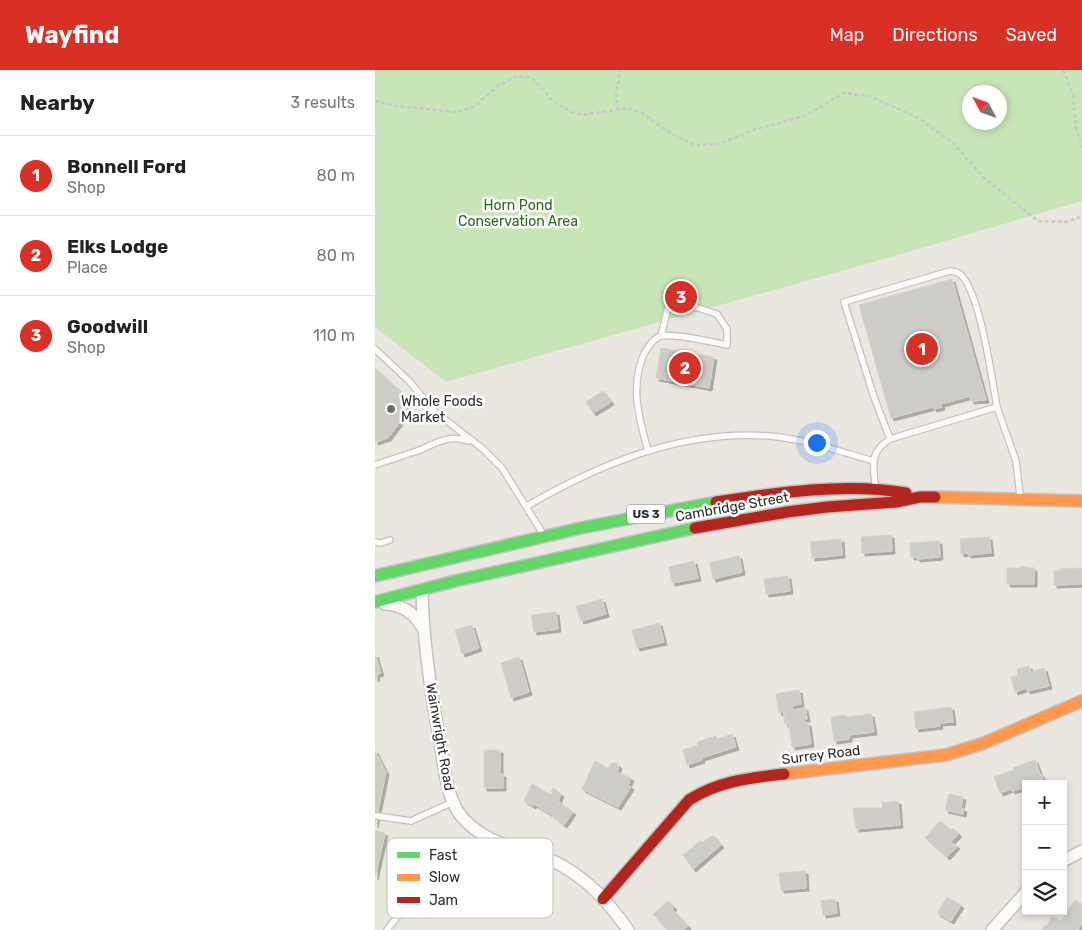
<!DOCTYPE html>
<meta charset="utf-8">
<style>
:root{--surface:#fff;--page:#f2f2f2;--text:#222;--muted:#767676;--line:#e0e0e0;--accent:#d93025}
body{margin:0;font-family:Rubik,sans-serif;background:var(--page);color:var(--text)}
.controls{position:absolute;right:15px;bottom:15px;display:grid;overflow:hidden;border-radius:0px;box-shadow:0 2px 8px #0003}
.controls button{width:45px;height:45px;display:grid;place-items:center;padding:0;border:0;border-bottom:1px solid var(--line);background:var(--surface);color:var(--text);font:25px sans-serif}
.compass{position:absolute;left:587px;top:15px;width:45px;height:45px;border-radius:50%;background:var(--surface);box-shadow:0 2px 8px #0003;rotate:311deg}
.you{position:absolute;left:441px;top:372px;width:18px;height:18px;margin:-12px;border:4px solid #fff;border-radius:50%;background:#1a73e8;box-shadow:0 0 0 8px #1a73e833}
.badge{display:grid;place-items:center;width:32px;height:32px;border-radius:50%;background:var(--accent);color:#fff;font-size:16px;font-weight:700}
.pin{position:absolute;translate:-50% -50%;border:2px solid #fff;box-shadow:0 1px 5px #0006}
.list{margin:0;padding:0;list-style:none}
h2{display:flex;justify-content:space-between;align-items:center;height:65px;margin:0;padding:0 20px;font-size:21px}
h2 small{font-size:16px;font-weight:400;color:var(--muted)}
.list li{display:grid;grid-template-columns:32px 1fr auto;gap:15px;align-items:center;box-sizing:border-box;height:80px;padding:0 20px;border-top:1px solid var(--line)}
.list b{display:block;font-size:19px;white-space:nowrap}
.list p{margin:0;font-size:16px;white-space:nowrap;color:var(--muted)}
.list em{font-size:16px;font-style:normal;color:var(--muted)}
.icon{flex:none;width:28px;height:28px;fill:none;stroke:currentColor;stroke-width:2;stroke-linecap:round;stroke-linejoin:round}
.map{position:relative;flex:none;width:707px;height:860px;overflow:hidden}
header{display:flex;align-items:center;gap:30px;box-sizing:border-box;height:70px;padding:0 25px;background:var(--accent);color:#fff}
header strong{font-size:24px}
nav{display:flex;gap:28px;margin-inline-start:auto;font-size:18px}
main{display:flex}
aside{flex:1;background:var(--surface)}
.map>svg:first-child{display:block}
.green{fill:#c8e5b8;fill-rule:evenodd}
.building{fill:#ceccc7;stroke:#d5d2cc;filter:url(#shadow)}
.lines{fill:none;stroke-linecap:round;stroke-linejoin:round}
.lane-casing{stroke:#c3c2c1;stroke-width:8}
.street-casing{stroke:#c3c2c1;stroke-width:14}
.fast-casing{stroke:#c3c2c1;stroke-width:14}
.slow-casing{stroke:#c3c2c1;stroke-width:14}
.jam-casing{stroke:#c3c2c1;stroke-width:14}
.path{stroke:#c8c8c7;stroke-width:2.5;stroke-dasharray:4 2.5;stroke-linecap:butt}
.lane{stroke:#fcfbfa;stroke-width:5.5}
.street{stroke:#fcfbfa;stroke-width:11}
.fast{stroke:#63d668;stroke-width:11}
.slow{stroke:#ff974d;stroke-width:11}
.jam{stroke:#b3261e;stroke-width:11}
.poi-dot{fill:#6e6c6a;stroke:#fff;stroke-width:2}
.labels{text-anchor:middle;dominant-baseline:central;stroke-width:5;stroke-linejoin:round;paint-order:stroke}
.shield{fill:#fff;stroke:#6b6b6b;stroke-width:1}
.shield-label{font-size:12px;font-weight:bold;fill:#2b2b2b}
.park-label{font-size:14px;fill:#246b18;stroke:#fff}
.poi-label{font-size:14px;fill:#2b2b2b;stroke:#fff;text-anchor:start}
.street-label{font-size:14px;fill:#2b2b2b;stroke:#fff}
.key{fill:#fff;stroke:#bfbfbf;stroke-width:1}
.key-label{font-size:14px;fill:#2b2b2b}
</style>
<header>
<strong>Wayfind</strong>
<nav><a>Map</a><a>Directions</a><a>Saved</a></nav>
</header>
<main>
<aside>
<h2>Nearby<small>3 results</small></h2>
<ul class="list">
<li><span class="badge">1</span><div><b>Bonnell Ford</b><p>Shop</p></div><em>80 m</em></li>
<li><span class="badge">2</span><div><b>Elks Lodge</b><p>Place</p></div><em>80 m</em></li>
<li><span class="badge">3</span><div><b>Goodwill</b><p>Shop</p></div><em>110 m</em></li>
</ul>
</aside>
<div class="map">
<svg width="707" height="860" viewBox="0 0 707 860">
<defs>
<filter id="shadow"><feDropShadow dx="3" dy="3" stdDeviation="0" flood-color="#0004"/></filter>
</defs>
<rect width="100%" height="100%" fill="#eae6e0"/>
<path class="green" d="M 0,0 L 707,0 L 707,131 L 509,189 L 71,312 L 0,257 ZM 594,22 L 624,22 L 624,52 L 594,52 Z"/>
<path class="building" d="M 577,209 L 611,330 L 596,331 L 595,326 L 566,334 L 567,337 L 559,339 L 558,337 L 516,348 L 484,235 Z
M 286,278 L 339,287 L 334,318 L 281,308 Z
M 0,298 L 35,329 L 28,348 L 13,368 L 0,372 Z
M 228,321 L 236,332 L 218,343 L 211,332 Z
M 516,465 L 517,481 L 487,483 L 486,467 Z
M 614,467 L 616,483 L 593,485 L 593,483 L 586,484 L 585,469 Z
M 466,469 L 467,485 L 437,488 L 435,472 Z
M 564,471 L 565,487 L 542,489 L 542,487 L 536,487 L 535,473 Z
M 364,486 L 367,502 L 338,509 L 335,492 Z
M 319,491 L 323,508 L 297,513 L 294,497 Z
M 645,496 L 659,498 L 659,514 L 632,514 L 632,498 L 646,498 Z
M 707,498 L 707,514 L 679,515 L 679,501 L 685,501 L 685,499 Z
M 413,506 L 415,521 L 391,524 L 389,509 Z
M 227,529 L 231,544 L 206,551 L 201,536 Z
M 181,542 L 183,559 L 159,562 L 156,545 Z
M 284,553 L 289,572 L 262,578 L 257,560 Z
M 97,555 L 104,578 L 87,584 L 80,560 Z
M 0,584 L 6,603 L 1,605 L 2,608 L 0,609 Z
M 144,587 L 154,622 L 136,628 L 126,593 Z
M 654,596 L 656,602 L 669,598 L 674,616 L 652,621 L 652,618 L 640,622 L 636,607 L 643,605 L 642,599 Z
M 424,620 L 426,634 L 417,636 L 418,640 L 430,638 L 432,649 L 429,649 L 430,653 L 433,653 L 436,674 L 417,677 L 414,653 L 410,654 L 409,642 L 404,643 L 401,624 Z
M 576,637 L 578,652 L 564,653 L 565,656 L 541,659 L 539,642 Z
M 496,644 L 499,662 L 474,665 L 474,669 L 459,671 L 456,647 L 470,645 L 471,647 Z
M 357,664 L 361,677 L 326,688 L 327,690 L 312,695 L 308,680 L 323,675 L 322,672 L 341,666 L 342,669 Z
M 0,680 L 11,702 L 0,755 Z
M 109,680 L 125,680 L 125,704 L 128,704 L 128,718 L 109,718 Z
M 660,690 L 665,704 L 666,704 L 668,709 L 657,714 L 651,714 L 651,721 L 648,722 L 647,718 L 637,721 L 636,719 L 625,723 L 619,707 L 639,700 L 638,698 Z
M 220,691 L 233,698 L 237,693 L 241,693 L 244,696 L 242,702 L 256,708 L 253,715 L 256,717 L 243,737 L 207,719 Z
M 157,714 L 176,725 L 178,718 L 186,724 L 183,731 L 198,742 L 189,755 L 175,744 L 159,734 L 158,736 L 149,731 Z
M 574,724 L 588,727 L 586,738 L 589,739 L 588,744 L 570,740 Z
M 523,731 L 525,755 L 481,759 L 478,738 L 508,738 L 507,733 Z
M 565,751 L 576,760 L 578,758 L 584,764 L 576,772 L 582,776 L 572,787 L 550,768 Z
M 0,760 L 10,763 L 0,807 Z
M 338,765 L 346,775 L 318,799 L 308,785 L 325,771 L 327,773 Z
M 430,801 L 431,818 L 406,820 L 404,803 Z
M 572,827 L 586,835 L 576,851 L 562,843 Z
M 460,829 L 462,843 L 448,845 L 446,831 Z
M 700,830 L 707,834 L 707,853 L 703,860 L 667,860 L 670,855 L 672,856 L 677,846 L 686,851 L 690,845 L 688,843 L 691,839 L 693,840 Z
M 293,831 L 299,837 L 297,839 L 313,856 L 309,860 L 292,860 L 278,844 Z"/>
<g class="lines">
<defs>
<path id="lane" d="M 0,279 L 35,312 L 59,341 L 108,379 L 127,398 L 168,464
M 515,369 L 499,327 L 469,232 L 575,201 C 579,201 582,202 585,204 C 605,221 617,309 622,337
M 273,381 C 264,348 254,315 270,282 C 274,276 278,268 286,266 C 300,263 336,272 352,275 L 352,259 L 342,244 L 295,229 L 286,266
M 0,395 C 15,390 30,385 45,380 C 61,373 75,364 93,371
M 500,414 C 498,393 495,382 515,369 L 622,337 L 641,391 L 645,425
M 152,436 C 226,393 307,360 394,366 C 430,369 464,381 498,391
M 0,472 L 6,473 L 15,470
M 2,746 L 36,751 L 78,732
M 12,860 C 32,831 54,822 81,803 C 94,793 105,782 114,769"/>
<path id="street" d="M 47,520 C 48,573 56,625 66,677 C 69,697 71,718 80,736 C 86,749 100,760 112,767 C 126,775 143,778 158,783 C 201,797 228,824 253,860
M 10,534 C 27,535 39,542 47,557
M 688,791 L 707,781
M 617,860 L 651,822"/>
<path id="fast" d="M 0,506 L 206,458 L 341,432
M 0,532 L 80,511 L 320,458"/>
<path id="slow" d="M 560,427 L 707,431
M 409,704 L 571,685 L 609,673 L 707,631"/>
<path id="jam" d="M 341,432 C 400,423 472,412 531,423
M 320,458 L 412,442 L 452,437 L 521,432 L 545,427 L 560,427
M 228,829 L 314,730 C 344,711 374,708 409,704"/>
</defs>
<use href="#lane" class="lane-casing"/>
<use href="#street" class="street-casing"/>
<use href="#fast" class="fast-casing"/>
<use href="#slow" class="slow-casing"/>
<use href="#jam" class="jam-casing"/>
<path class="path" d="M 688,0 L 698,25 L 701,58 L 707,77
M 0,31 L 21,36 L 83,42 L 98,37 L 123,16 L 142,6 L 157,8 L 177,30 L 196,42 L 208,45 L 253,38 L 267,43 L 297,64 L 320,75 L 344,74 L 381,59 L 430,46 L 469,23 L 495,26 L 545,49 L 578,73 L 608,107 L 663,151 L 692,152 L 707,146
M 243,40 L 241,28 L 245,0"/>
<use href="#lane" class="lane"/>
<use href="#street" class="street"/>
<use href="#fast" class="fast"/>
<use href="#slow" class="slow"/>
<use href="#jam" class="jam"/>
</g>
<circle class="poi-dot" cx="16" cy="339" r="5"/>
<g class="labels">
<rect class="shield" x="252" y="434.5" width="38" height="19" rx="4"/>
<g class="shield-label">
<text x="271" y="444">US 3</text>
</g>
<g class="park-label">
<text x="143" y="135">Horn Pond<tspan x="143" dy="16">Conservation Area</tspan></text>
</g>
<g class="poi-label">
<text x="26" y="331">Whole Foods<tspan x="26" dy="16">Market</tspan></text>
</g>
<g class="street-label">
<text transform="translate(357 437) rotate(-10)">Cambridge Street</text>
<text transform="translate(65 667) rotate(80)">Wainwright Road</text>
<text transform="translate(446 685) rotate(-7)">Surrey Road</text>
</g>
</g>
<rect x="12" y="768" width="166" height="80" rx="8" class="key"/>
<rect x="22" y="782" width="23" height="6" fill="#63d668"/>
<rect x="22" y="804" width="23" height="7" fill="#ff974d"/>
<rect x="22" y="827" width="23" height="6" fill="#b3261e"/>
<g class="key-label">
<text x="54" y="790">Fast</text>
<text x="54" y="812">Slow</text>
<text x="54" y="835">Jam</text>
</g>
</svg>
<div class="controls">
<button>+</button>
<button>−</button>
<button><svg class="icon" aria-label="layers" viewBox="0 0 24 24"><path d="M12 4l9 5-9 5-9-5zM3 14l9 5 9-5"/></svg></button>
</div>
<svg class="compass" viewBox="-18 -18 36 36"><path d="M0-13l5 13h-10z" fill="#e53935"/><path d="M0 13l5-13h-10z" fill="#767676"/></svg>
<div class="you"></div>
<div class="pin badge" style="left:547px;top:279px">1</div>
<div class="pin badge" style="left:310px;top:298px">2</div>
<div class="pin badge" style="left:306px;top:227px">3</div>
</div>
</main>
